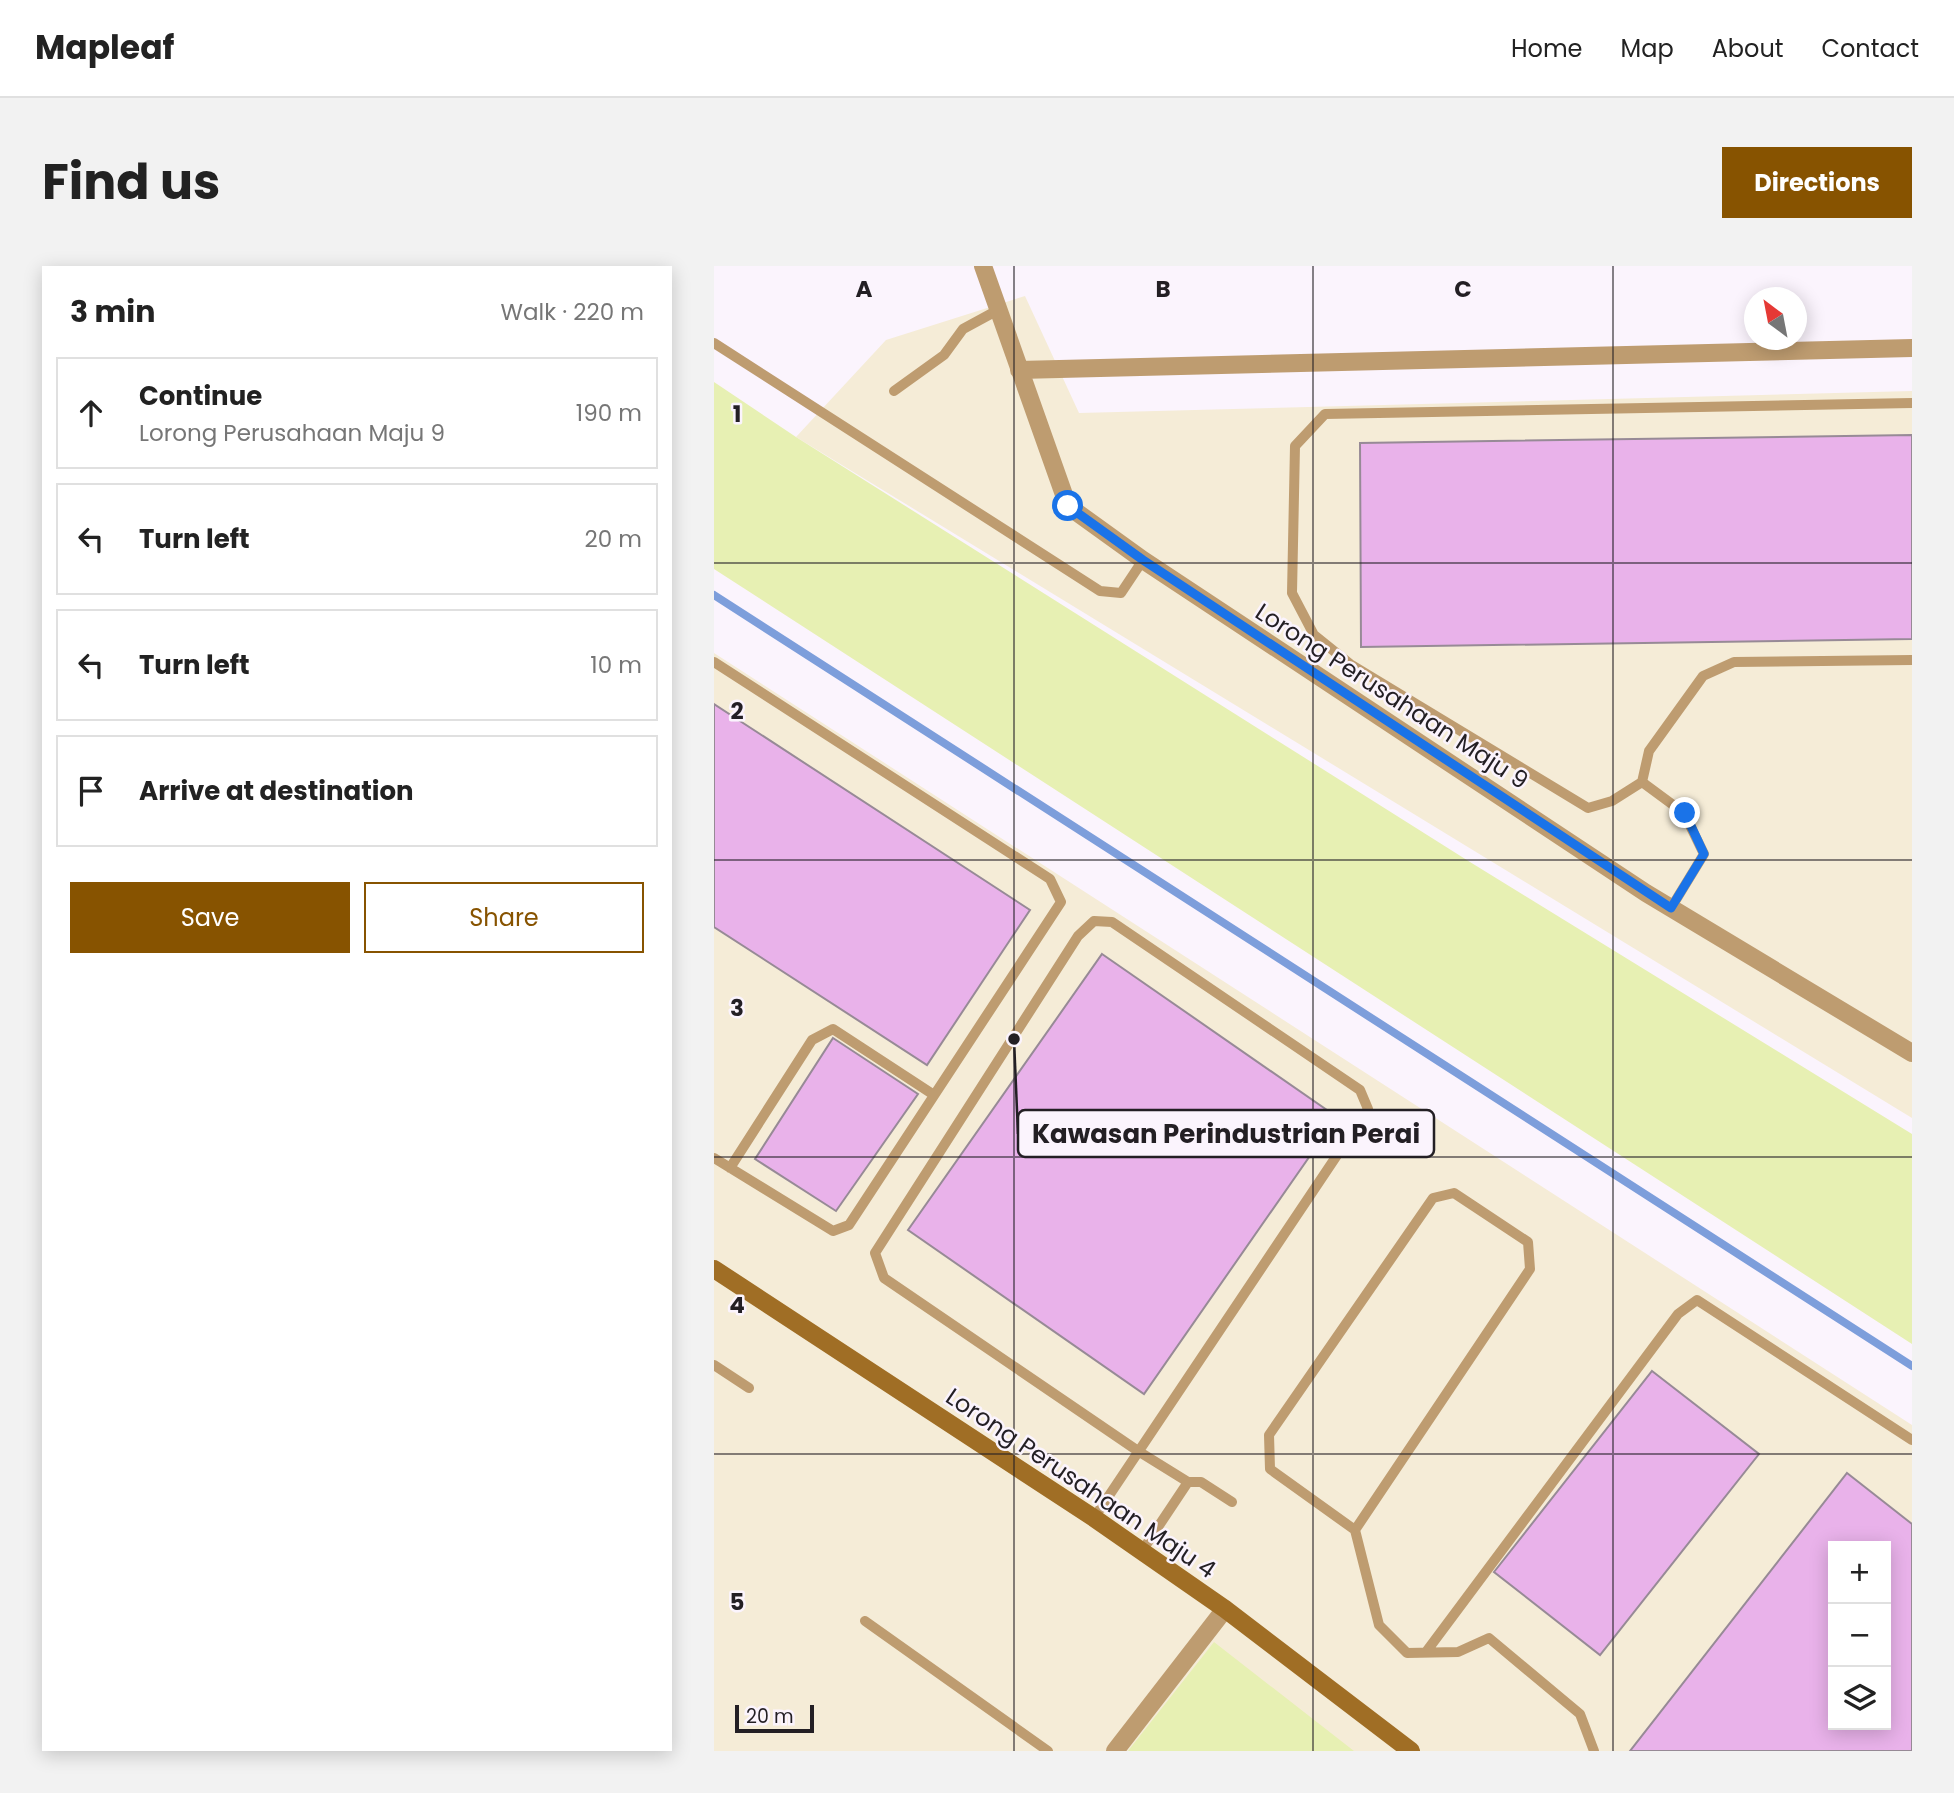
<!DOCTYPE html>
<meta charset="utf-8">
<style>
:root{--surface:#fff;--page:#f2f2f2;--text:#222;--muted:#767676;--line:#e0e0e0;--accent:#875300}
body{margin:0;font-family:Poppins,sans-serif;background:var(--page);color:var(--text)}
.controls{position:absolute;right:21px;bottom:21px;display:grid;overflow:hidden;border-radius:0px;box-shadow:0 4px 18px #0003}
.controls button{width:63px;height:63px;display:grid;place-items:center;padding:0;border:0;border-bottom:2px solid var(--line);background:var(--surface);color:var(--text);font:35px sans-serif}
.compass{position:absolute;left:1030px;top:21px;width:63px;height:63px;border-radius:50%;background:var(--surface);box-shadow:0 4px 18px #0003;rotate:328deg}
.scale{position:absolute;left:21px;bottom:18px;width:79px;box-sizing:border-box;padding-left:7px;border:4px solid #231f24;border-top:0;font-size:19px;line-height:24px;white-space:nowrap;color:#231f24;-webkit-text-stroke:5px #fbf4fd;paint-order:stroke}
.stop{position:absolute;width:21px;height:21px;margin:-16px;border:5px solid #1a73e8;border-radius:50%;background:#fff}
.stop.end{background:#1a73e8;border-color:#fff;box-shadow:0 2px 7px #0008}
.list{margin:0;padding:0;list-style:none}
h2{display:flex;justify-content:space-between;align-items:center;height:91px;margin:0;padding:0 28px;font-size:30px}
h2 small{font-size:23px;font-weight:400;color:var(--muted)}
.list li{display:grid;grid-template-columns:46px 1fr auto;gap:21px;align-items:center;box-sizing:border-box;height:112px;margin:0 14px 14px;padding:0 14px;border:2px solid var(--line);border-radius:0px}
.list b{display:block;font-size:26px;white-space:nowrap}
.list p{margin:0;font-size:23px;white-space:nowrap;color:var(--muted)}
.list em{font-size:23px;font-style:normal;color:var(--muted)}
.actions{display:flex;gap:14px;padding:21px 28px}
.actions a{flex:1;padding:16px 0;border:2px solid var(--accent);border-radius:0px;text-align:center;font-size:24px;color:var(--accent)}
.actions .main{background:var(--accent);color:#fff}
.icon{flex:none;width:38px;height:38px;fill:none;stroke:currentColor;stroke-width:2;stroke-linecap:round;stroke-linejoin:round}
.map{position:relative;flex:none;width:1198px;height:1485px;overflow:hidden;border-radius:0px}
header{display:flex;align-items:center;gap:42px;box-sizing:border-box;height:98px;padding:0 35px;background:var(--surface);border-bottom:2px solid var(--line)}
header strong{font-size:33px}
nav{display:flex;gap:38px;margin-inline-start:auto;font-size:24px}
.intro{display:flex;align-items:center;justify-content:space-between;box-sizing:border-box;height:168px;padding:0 42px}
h1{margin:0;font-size:49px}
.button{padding:18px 32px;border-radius:0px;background:var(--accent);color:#fff;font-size:24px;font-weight:700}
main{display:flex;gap:42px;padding:0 42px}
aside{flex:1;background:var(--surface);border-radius:0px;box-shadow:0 4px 18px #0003}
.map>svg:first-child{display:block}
.industrial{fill:#f5ecd7;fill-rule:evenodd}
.green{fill:#e7f0b3}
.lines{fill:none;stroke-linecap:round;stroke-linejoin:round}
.stream{stroke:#7d9edb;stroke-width:8}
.building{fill:#e9b2ea;stroke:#978a96;stroke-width:2;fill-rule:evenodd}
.lane{stroke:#be9c70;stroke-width:10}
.street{stroke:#be9c70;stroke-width:18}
.secondary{stroke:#a06e25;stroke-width:18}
.route{stroke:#1a73e8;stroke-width:9}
.grid{fill:none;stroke:#231f24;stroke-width:2;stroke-opacity:0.55}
.labels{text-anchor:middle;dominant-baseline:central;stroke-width:5;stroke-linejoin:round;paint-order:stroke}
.street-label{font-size:24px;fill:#231f24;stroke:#fbf4fd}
.grid-label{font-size:23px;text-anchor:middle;font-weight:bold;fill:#231f24;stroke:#fbf4fd;stroke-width:5;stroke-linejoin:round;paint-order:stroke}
.leader{fill:none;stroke:#231f24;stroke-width:2.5}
.callout-dot{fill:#231f24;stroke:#fbf4fd;stroke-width:2.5}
.callout{fill:#fbf4fd;stroke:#231f24;stroke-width:2.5}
.callout-label{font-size:26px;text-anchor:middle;font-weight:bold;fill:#231f24}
</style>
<header>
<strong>Mapleaf</strong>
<nav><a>Home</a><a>Map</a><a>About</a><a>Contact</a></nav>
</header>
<div class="intro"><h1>Find us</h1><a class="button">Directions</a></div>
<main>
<aside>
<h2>3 min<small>Walk · 220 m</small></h2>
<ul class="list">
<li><svg class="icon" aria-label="ahead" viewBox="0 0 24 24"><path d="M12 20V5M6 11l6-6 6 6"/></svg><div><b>Continue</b><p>Lorong Perusahaan Maju 9</p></div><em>190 m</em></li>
<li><svg class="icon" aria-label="left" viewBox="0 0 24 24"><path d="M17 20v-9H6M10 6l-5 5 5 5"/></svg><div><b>Turn left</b></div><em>20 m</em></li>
<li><svg class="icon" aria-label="left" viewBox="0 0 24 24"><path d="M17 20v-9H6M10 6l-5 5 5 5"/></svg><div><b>Turn left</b></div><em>10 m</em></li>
<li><svg class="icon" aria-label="arrive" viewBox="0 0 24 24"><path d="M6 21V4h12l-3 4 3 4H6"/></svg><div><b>Arrive at destination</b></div></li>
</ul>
<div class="actions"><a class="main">Save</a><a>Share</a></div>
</aside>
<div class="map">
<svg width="1198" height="1485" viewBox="0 0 1198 1485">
<rect width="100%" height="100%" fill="#fbf4fd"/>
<path class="industrial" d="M 311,30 L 365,147 L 1198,125 L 1198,852 L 82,171 L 172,74 Z
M 0,387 L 1198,1159 L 1198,1485 L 0,1485 ZM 1119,1280 L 1172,1280 L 1172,1459 L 1119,1459 Z"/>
<path class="green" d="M 0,116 L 82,171 L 756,596 L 1198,868 L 1198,1078 L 0,303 Z
M 500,1376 L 640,1485 L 414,1485 Z"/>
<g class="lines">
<path class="stream" d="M 0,329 L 1198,1100"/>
</g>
<path class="building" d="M 1198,169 L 1198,373 L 647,381 L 646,177 Z
M 0,438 L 316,644 L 213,799 L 0,661 Z
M 388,688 L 623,851 L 430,1128 L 194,964 Z
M 119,772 L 204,828 L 122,945 L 41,893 Z
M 938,1105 L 1045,1188 L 886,1389 L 780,1306 Z
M 1133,1207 L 1198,1258 L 1198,1485 L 916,1485 ZM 1119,1280 L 1172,1280 L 1172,1459 L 1119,1459 Z"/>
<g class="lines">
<path class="lane" d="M 0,77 L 386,325 L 407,327 L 429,294
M 180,125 L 230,89 L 249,63 L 284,44
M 1198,137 L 611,148 L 581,180 L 578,327 L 600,369 L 636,398 L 874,542 L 898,535 L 928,516 L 935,485 L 989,410 L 1020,396 L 1198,394
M 0,396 L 336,613 L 347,636 L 135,959 L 119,965 L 0,892
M 928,516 L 970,547 L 990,588 L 957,642
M 16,902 L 98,774 L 119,763 L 220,829
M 0,1099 L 35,1122
M 380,1252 L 654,843 L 646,824 L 398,656 L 380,655 L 364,670 L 161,987 L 170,1012 L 424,1185 L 474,1216 L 487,1216 L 518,1236
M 641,1264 L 816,1003 L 814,976 L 740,927 L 719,932 L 555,1169 L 556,1203 L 641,1264 L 665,1359 L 693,1387 L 744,1386 L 775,1372 L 866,1448 L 880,1485
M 428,1285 L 474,1216
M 151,1355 L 334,1485
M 712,1386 L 964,1048 L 983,1034 L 1198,1174"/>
<path class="street" d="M 269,0 L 354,240 L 429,294 L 932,627 L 1198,787
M 305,104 L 1198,82
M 401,1485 L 511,1343"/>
<path class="secondary" d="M 0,1003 L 380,1252 L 511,1343 L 697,1485"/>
</g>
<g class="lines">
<path class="route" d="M 354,240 L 429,294 L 957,642 L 990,588 L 971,547"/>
</g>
<path class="grid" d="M 300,0 L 300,1485M 599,0 L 599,1485M 899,0 L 899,1485M 0,297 L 1198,297M 0,594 L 1198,594M 0,891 L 1198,891M 0,1188 L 1198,1188"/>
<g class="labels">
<g class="street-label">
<text transform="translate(678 430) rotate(33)">Lorong Perusahaan Maju 9</text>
<text transform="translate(367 1217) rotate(34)">Lorong Perusahaan Maju 4</text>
</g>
</g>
<g class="grid-label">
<text x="150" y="31">A</text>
<text x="449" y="31">B</text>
<text x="749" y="31">C</text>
<text x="23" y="156">1</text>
<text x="23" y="453">2</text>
<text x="23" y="750">3</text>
<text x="23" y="1047">4</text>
<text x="23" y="1344">5</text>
</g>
<path class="leader" d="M300 773L304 868"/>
<circle class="callout-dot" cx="300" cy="773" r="7"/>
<rect class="callout" x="304" y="844" width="416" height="47" rx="7"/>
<g class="callout-label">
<text x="512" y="877">Kawasan Perindustrian Perai</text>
</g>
</svg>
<div class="controls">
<button>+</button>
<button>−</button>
<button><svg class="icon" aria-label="layers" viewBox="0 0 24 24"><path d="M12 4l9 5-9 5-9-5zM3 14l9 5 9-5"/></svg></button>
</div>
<svg class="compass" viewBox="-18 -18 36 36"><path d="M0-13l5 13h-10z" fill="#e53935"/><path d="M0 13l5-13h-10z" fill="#767676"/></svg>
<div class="scale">20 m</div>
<div class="stop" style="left:354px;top:240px"></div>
<div class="stop end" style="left:971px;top:547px"></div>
</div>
</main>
